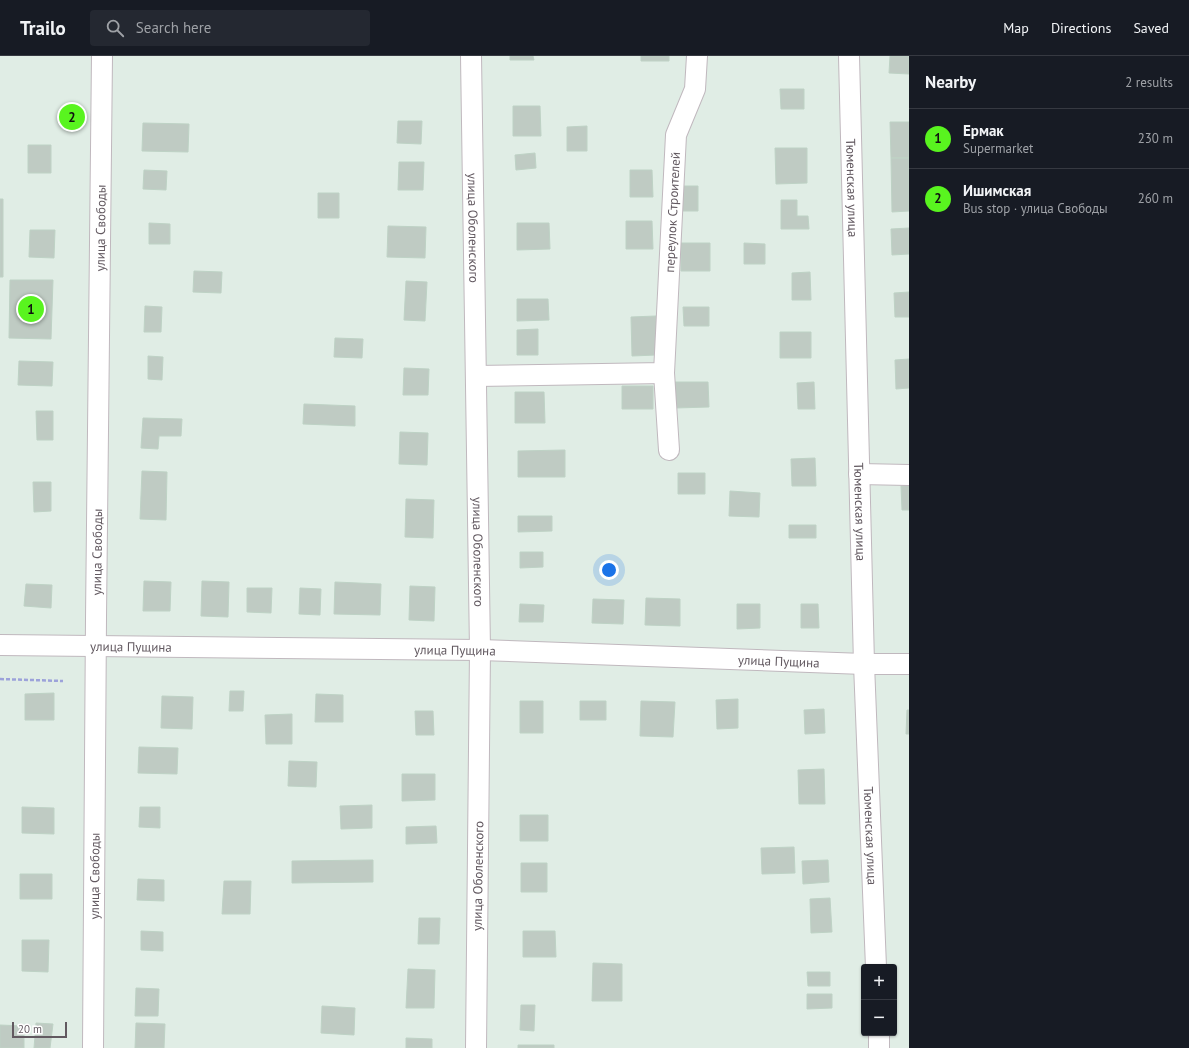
<!DOCTYPE html>
<meta charset="utf-8">
<style>
:root{--surface:#171b24;--page:#242831;--text:#f1f3f6;--muted:#9ea1a6;--line:#363941;--accent:#59f41f}
body{margin:0;font-family:"PT Sans",sans-serif;background:var(--page);color:var(--text)}
.controls{position:absolute;right:12px;bottom:12px;display:grid;overflow:hidden;border-radius:4px;box-shadow:0 1px 3px #0004}
.controls button{width:36px;height:36px;display:grid;place-items:center;padding:0;border:0;border-bottom:1px solid var(--line);background:var(--surface);color:var(--text);font:20px sans-serif}
.scale{position:absolute;left:12px;bottom:10px;width:55px;box-sizing:border-box;padding-left:4px;border:2px solid #625960;border-top:0;font-size:11px;line-height:14px;white-space:nowrap;color:#625960;-webkit-text-stroke:3px #fff;paint-order:stroke}
.you{position:absolute;left:609px;top:514px;width:14px;height:14px;margin:-10px;border:3px solid #fff;border-radius:50%;background:#1a73e8;box-shadow:0 0 0 6px #1a73e833}
.badge{display:grid;place-items:center;width:26px;height:26px;border-radius:50%;background:var(--accent);color:#111;font-size:13px;font-weight:700}
.pin{position:absolute;translate:-50% -50%;border:2px solid #fff;box-shadow:0 1px 4px #0006}
.list{margin:0;padding:0;list-style:none}
h2{display:flex;justify-content:space-between;align-items:center;height:52px;margin:0;padding:0 16px;font-size:17px}
h2 small{font-size:13px;font-weight:400;color:var(--muted)}
.list li{display:grid;grid-template-columns:26px 1fr auto;gap:12px;align-items:center;box-sizing:border-box;height:60px;padding:0 16px;border-top:1px solid var(--line)}
.list b{display:block;font-size:15px;white-space:nowrap}
.list p{margin:0;font-size:13px;white-space:nowrap;color:var(--muted)}
.list em{font-size:13px;font-style:normal;color:var(--muted)}
.icon{flex:none;width:22px;height:22px;fill:none;stroke:currentColor;stroke-width:2;stroke-linecap:round;stroke-linejoin:round}
.map{position:relative;flex:none;width:909px;height:992px;overflow:hidden}
header{display:flex;align-items:center;gap:24px;box-sizing:border-box;height:56px;padding:0 20px;background:var(--surface);border-bottom:1px solid var(--line)}
header strong{font-size:19px}
nav{display:flex;gap:22px;margin-inline-start:auto;font-size:14px}
.search{width:280px;height:36px;background:var(--page);display:flex;align-items:center;gap:10px;box-sizing:border-box;padding:0 14px;border-radius:4px;color:var(--muted);font-size:15px}
main{display:flex}
aside{flex:1;background:var(--surface)}
.map>svg:first-child{display:block}
.building{fill:#bfcbc3;stroke:#bed2c5}
.lines{fill:none;stroke-linecap:round;stroke-linejoin:round}
.minor-casing{stroke:#c0b8be;stroke-width:22}
.path{stroke:#9ca2da;stroke-width:2.5;stroke-dasharray:4 2;stroke-linecap:butt}
.minor{stroke:#fff;stroke-width:20}
.labels{text-anchor:middle;dominant-baseline:central;stroke-width:4;stroke-linejoin:round;paint-order:stroke}
.street-label{font-size:13px;fill:#625960;stroke:#fff}
</style>
<header>
<strong>Trailo</strong>
<div class="search"><svg class="icon" aria-label="search" viewBox="0 0 24 24"><circle cx="10" cy="10" r="6"/><path d="M15 15l6 6"/></svg>Search here</div>
<nav><a>Map</a><a>Directions</a><a>Saved</a></nav>
</header>
<main>
<div class="map">
<svg width="909" height="992" viewBox="0 0 909 992">
<rect width="100%" height="100%" fill="#e0ede5"/>
<path class="building" d="M 510,0 L 533,0 L 534,4 L 510,4 Z
M 641,0 L 669,0 L 669,5 L 641,5 Z
M 890,0 L 909,0 L 909,18 L 889,17 Z
M 780,33 L 804,33 L 804,53 L 781,53 Z
M 513,50 L 540,50 L 541,80 L 513,80 Z
M 398,65 L 422,65 L 421,88 L 397,87 Z
M 890,66 L 909,66 L 909,102 L 891,102 Z
M 143,67 L 189,68 L 188,96 L 142,95 Z
M 587,70 L 587,95 L 567,95 L 567,71 Z
M 28,89 L 51,89 L 51,117 L 28,117 Z
M 775,92 L 807,92 L 807,127 L 776,128 Z
M 535,97 L 536,112 L 516,114 L 515,99 Z
M 891,102 L 909,102 L 909,155 L 892,156 Z
M 399,106 L 424,106 L 423,134 L 398,134 Z
M 144,114 L 167,115 L 166,134 L 143,133 Z
M 630,114 L 652,114 L 653,141 L 630,141 Z
M 680,130 L 698,130 L 698,155 L 681,155 Z
M 318,137 L 339,137 L 339,162 L 318,162 Z
M 0,143 L 3,143 L 3,221 L 0,221 Z
M 781,144 L 797,144 L 797,160 L 808,160 L 809,173 L 781,173 Z
M 626,165 L 652,165 L 653,193 L 626,193 Z
M 149,167 L 170,168 L 170,188 L 149,188 Z
M 517,167 L 549,167 L 550,193 L 517,194 Z
M 388,170 L 426,171 L 425,202 L 387,201 Z
M 909,172 L 909,198 L 892,199 L 891,173 Z
M 30,174 L 55,174 L 54,202 L 29,201 Z
M 681,187 L 710,187 L 710,215 L 681,215 Z
M 744,187 L 765,188 L 765,208 L 744,208 Z
M 194,215 L 222,216 L 221,237 L 193,236 Z
M 810,216 L 811,244 L 792,244 L 792,217 Z
M 10,224 L 53,224 L 51,283 L 9,282 Z
M 406,225 L 427,226 L 425,265 L 404,264 Z
M 909,236 L 909,261 L 895,261 L 894,237 Z
M 517,243 L 548,243 L 549,264 L 517,265 Z
M 145,250 L 162,251 L 161,276 L 144,276 Z
M 683,251 L 709,251 L 709,270 L 684,270 Z
M 656,260 L 656,299 L 632,300 L 631,261 Z
M 538,273 L 538,299 L 517,299 L 517,274 Z
M 780,276 L 811,276 L 811,302 L 780,302 Z
M 335,282 L 363,283 L 362,302 L 334,301 Z
M 148,300 L 163,301 L 162,324 L 148,323 Z
M 909,303 L 909,332 L 896,333 L 895,304 Z
M 19,305 L 53,306 L 52,330 L 18,329 Z
M 404,312 L 429,313 L 428,339 L 403,339 Z
M 675,326 L 708,326 L 709,351 L 675,352 Z
M 814,326 L 815,353 L 798,353 L 797,327 Z
M 622,330 L 653,330 L 653,353 L 622,353 Z
M 515,336 L 544,336 L 545,367 L 515,367 Z
M 304,348 L 355,350 L 355,370 L 303,368 Z
M 36,355 L 53,355 L 53,384 L 37,384 Z
M 143,362 L 182,363 L 181,380 L 159,380 L 158,393 L 141,392 Z
M 400,376 L 428,377 L 427,409 L 399,408 Z
M 565,394 L 565,421 L 518,421 L 518,395 Z
M 815,402 L 816,430 L 792,430 L 791,403 Z
M 142,415 L 167,416 L 166,464 L 140,463 Z
M 678,417 L 705,417 L 705,438 L 678,438 Z
M 33,426 L 51,426 L 51,455 L 34,456 Z
M 909,429 L 909,454 L 902,454 L 901,430 Z
M 730,435 L 760,437 L 759,461 L 729,460 Z
M 406,443 L 434,444 L 433,482 L 405,481 Z
M 518,460 L 552,460 L 552,475 L 518,476 Z
M 789,469 L 816,469 L 816,482 L 789,482 Z
M 520,496 L 543,496 L 543,511 L 520,512 Z
M 144,525 L 171,526 L 170,555 L 143,555 Z
M 202,525 L 229,526 L 228,561 L 201,560 Z
M 335,526 L 381,528 L 380,559 L 334,558 Z
M 26,528 L 52,529 L 51,552 L 24,550 Z
M 410,530 L 435,531 L 434,565 L 409,564 Z
M 247,532 L 272,532 L 271,557 L 247,556 Z
M 300,532 L 321,533 L 320,559 L 299,558 Z
M 646,542 L 680,543 L 680,570 L 645,569 Z
M 593,543 L 624,544 L 623,568 L 592,567 Z
M 520,548 L 544,549 L 543,566 L 519,566 Z
M 737,548 L 760,548 L 760,572 L 737,573 Z
M 801,548 L 818,548 L 819,572 L 801,572 Z
M 230,635 L 244,635 L 243,655 L 229,655 Z
M 54,637 L 54,664 L 25,664 L 25,638 Z
M 316,638 L 343,639 L 343,666 L 315,666 Z
M 162,640 L 193,641 L 192,673 L 161,672 Z
M 738,643 L 738,672 L 717,673 L 716,644 Z
M 520,645 L 543,645 L 543,677 L 520,677 Z
M 580,645 L 606,645 L 606,664 L 580,664 Z
M 641,645 L 675,646 L 673,681 L 640,680 Z
M 824,653 L 825,677 L 805,678 L 804,654 Z
M 907,654 L 909,654 L 909,678 L 906,678 Z
M 415,655 L 433,655 L 434,679 L 416,679 Z
M 292,658 L 292,688 L 266,688 L 265,659 Z
M 139,691 L 178,692 L 177,718 L 138,717 Z
M 289,705 L 317,706 L 316,731 L 288,730 Z
M 824,713 L 825,748 L 799,748 L 798,714 Z
M 402,718 L 435,718 L 435,744 L 402,745 Z
M 372,749 L 372,772 L 341,773 L 340,750 Z
M 22,751 L 54,752 L 54,778 L 22,777 Z
M 140,751 L 160,751 L 160,772 L 139,771 Z
M 520,759 L 548,759 L 548,785 L 520,785 Z
M 436,770 L 437,787 L 406,788 L 406,771 Z
M 794,791 L 795,817 L 762,818 L 761,792 Z
M 373,804 L 373,826 L 292,827 L 292,805 Z
M 828,804 L 829,826 L 803,828 L 802,805 Z
M 521,807 L 547,807 L 547,836 L 521,836 Z
M 20,818 L 52,818 L 52,843 L 20,843 Z
M 138,823 L 164,824 L 164,845 L 137,844 Z
M 224,825 L 251,825 L 250,858 L 222,858 Z
M 830,842 L 832,876 L 811,877 L 810,843 Z
M 419,862 L 440,862 L 439,888 L 418,888 Z
M 141,875 L 163,876 L 163,895 L 141,894 Z
M 523,875 L 555,875 L 556,901 L 523,901 Z
M 22,884 L 49,884 L 48,916 L 22,915 Z
M 593,907 L 622,908 L 622,945 L 592,945 Z
M 408,913 L 435,914 L 434,952 L 406,952 Z
M 807,916 L 830,916 L 830,930 L 808,930 Z
M 136,932 L 159,933 L 158,960 L 135,960 Z
M 807,938 L 832,938 L 832,952 L 807,953 Z
M 521,949 L 535,949 L 534,975 L 520,974 Z
M 322,950 L 355,952 L 354,979 L 321,977 Z
M 36,967 L 53,968 L 50,992 L 34,992 Z
M 136,967 L 165,968 L 164,992 L 135,992 Z
M 0,969 L 24,970 L 24,992 L 0,992 Z
M 406,982 L 432,983 L 432,992 L 406,992 Z
M 518,989 L 554,989 L 554,992 L 518,992 Z"/>
<g class="lines">
<defs>
<g id="minor">
<path id="s1" d="M 471,0 L 480,594 L 476,992"/>
<path id="s2" d="M 849,0 L 864,608 L 876,911"/>
<path d="M 664,317 L 669,394"/>
<path id="s3" d="M 476,320 L 664,317 L 676,79 L 695,33 L 697,0"/>
<path d="M 859,418 L 909,419"/>
<path id="s4" d="M 0,589 L 480,594 L 864,608 L 909,608"/>
<path d="M 879,977 L 879,992"/>
<path id="s5" d="M 93,992 L 96,562 L 102,0"/>
</g>
</defs>
<use href="#minor" class="minor-casing"/>
<path class="path" d="M 0,623 L 63,625"/>
<use href="#minor" class="minor"/>
</g>
<g class="labels">
<g class="street-label">
<text stroke="none"><textPath href="#s2" startOffset="132">Тюменская улица</textPath></text>
<text stroke="none"><textPath href="#s3" startOffset="349">переулок Строителей</textPath></text>
<text stroke="none"><textPath href="#s5" startOffset="820">улица Свободы</textPath></text>
<text stroke="none"><textPath href="#s1" startOffset="172">улица Оболенского</textPath></text>
<text stroke="none"><textPath href="#s2" startOffset="456">Тюменская улица</textPath></text>
<text stroke="none"><textPath href="#s5" startOffset="496">улица Свободы</textPath></text>
<text stroke="none"><textPath href="#s1" startOffset="496">улица Оболенского</textPath></text>
<text stroke="none"><textPath href="#s4" startOffset="131">улица Пущина</textPath></text>
<text stroke="none"><textPath href="#s4" startOffset="455">улица Пущина</textPath></text>
<text stroke="none"><textPath href="#s4" startOffset="779">улица Пущина</textPath></text>
<text stroke="none"><textPath href="#s2" startOffset="780">Тюменская улица</textPath></text>
<text stroke="none"><textPath href="#s5" startOffset="172">улица Свободы</textPath></text>
<text transform="translate(478 820) rotate(-89)">улица Оболенского</text>
</g>
</g>
</svg>
<div class="controls">
<button>+</button>
<button>−</button>
</div>
<div class="scale">20 m</div>
<div class="you"></div>
<div class="pin badge" style="left:31px;top:253px">1</div>
<div class="pin badge" style="left:72px;top:61px">2</div>
</div>
<aside>
<h2>Nearby<small>2 results</small></h2>
<ul class="list">
<li><span class="badge">1</span><div><b>Ермак</b><p>Supermarket</p></div><em>230 m</em></li>
<li><span class="badge">2</span><div><b>Ишимская</b><p>Bus stop · улица Свободы</p></div><em>260 m</em></li>
</ul>
</aside>
</main>
